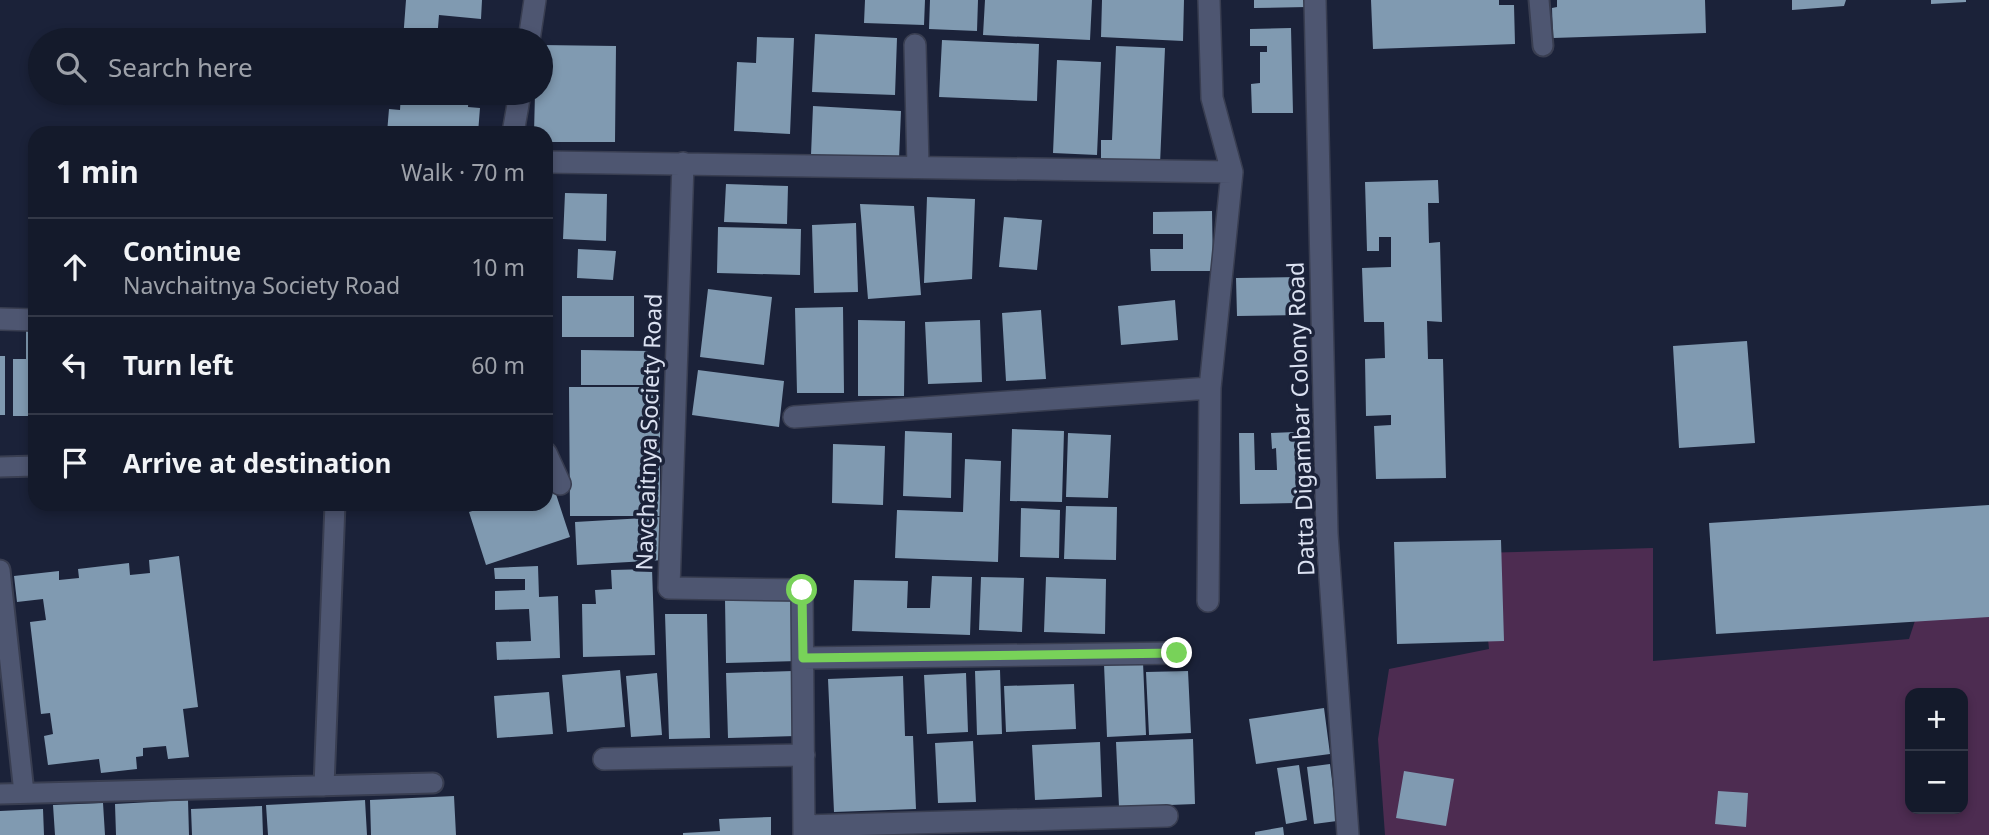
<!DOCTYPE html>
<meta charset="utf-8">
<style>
:root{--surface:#141a2b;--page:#1d2333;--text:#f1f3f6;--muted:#9da1a9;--line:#333847}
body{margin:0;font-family:"Noto Sans",sans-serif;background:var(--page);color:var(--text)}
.controls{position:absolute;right:21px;bottom:21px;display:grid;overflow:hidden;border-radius:14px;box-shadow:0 4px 10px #0003}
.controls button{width:63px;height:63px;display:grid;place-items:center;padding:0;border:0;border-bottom:2px solid var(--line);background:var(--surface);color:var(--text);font:35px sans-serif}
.stop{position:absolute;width:21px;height:21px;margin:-16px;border:5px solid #78d259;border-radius:50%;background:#fff}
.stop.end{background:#78d259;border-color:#fff;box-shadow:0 2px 7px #0008}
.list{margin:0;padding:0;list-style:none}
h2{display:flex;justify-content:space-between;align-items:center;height:91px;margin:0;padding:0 28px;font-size:30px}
h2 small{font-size:23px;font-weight:400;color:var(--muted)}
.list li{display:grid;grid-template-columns:46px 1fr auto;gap:21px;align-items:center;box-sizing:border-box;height:98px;padding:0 28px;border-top:2px solid var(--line)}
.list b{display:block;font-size:26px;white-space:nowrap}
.list p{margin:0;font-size:23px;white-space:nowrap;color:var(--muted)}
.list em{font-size:23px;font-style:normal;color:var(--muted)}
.icon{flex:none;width:38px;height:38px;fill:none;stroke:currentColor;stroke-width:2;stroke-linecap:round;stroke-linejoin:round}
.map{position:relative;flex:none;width:1989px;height:835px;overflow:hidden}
.search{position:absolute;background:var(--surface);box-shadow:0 4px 10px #0003;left:28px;top:28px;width:525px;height:77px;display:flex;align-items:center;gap:18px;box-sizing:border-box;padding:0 24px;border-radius:38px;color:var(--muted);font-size:26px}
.panel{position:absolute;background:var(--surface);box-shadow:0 4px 10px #0003;left:28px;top:126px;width:525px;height:385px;border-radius:21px}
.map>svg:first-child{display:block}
.green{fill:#4d2c51;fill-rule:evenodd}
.building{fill:#809ab1}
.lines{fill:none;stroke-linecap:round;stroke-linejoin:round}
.lane-casing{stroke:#393e51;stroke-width:23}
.street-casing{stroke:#393e51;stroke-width:24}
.lane{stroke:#4e5671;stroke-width:19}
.street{stroke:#4e5671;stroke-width:21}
.route{stroke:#78d259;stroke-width:9}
.labels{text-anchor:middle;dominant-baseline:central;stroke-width:7;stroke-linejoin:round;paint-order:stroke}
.street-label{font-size:23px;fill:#dbe1f1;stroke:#1b2239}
</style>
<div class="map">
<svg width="1989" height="835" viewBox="0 0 1989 835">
<rect width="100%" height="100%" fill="#1b2239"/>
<path class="green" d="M 1945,529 L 1989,548 L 1989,835 L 1385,835 L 1378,739 L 1389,669 L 1489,649 L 1479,553 L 1653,548 L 1653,661 L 1909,639 ZM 1910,693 L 1963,693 L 1963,809 L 1910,809 Z"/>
<path class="building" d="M 406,0 L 482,0 L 481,19 L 439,15 L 437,40 L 403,40 Z
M 865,0 L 925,0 L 924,25 L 864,23 Z
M 930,0 L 978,0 L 977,31 L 929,29 Z
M 985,0 L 1092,0 L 1090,40 L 983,35 Z
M 1102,0 L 1184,0 L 1183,41 L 1101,37 Z
M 1254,0 L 1307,0 L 1307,7 L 1254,8 Z
M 1371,0 L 1499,0 L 1499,5 L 1514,5 L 1515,44 L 1373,49 Z
M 1557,0 L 1705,0 L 1706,33 L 1553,38 L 1552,8 L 1557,7 Z
M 1792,0 L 1846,0 L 1844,6 L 1792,10 Z
M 1931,0 L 1966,0 L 1966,2 L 1931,4 Z
M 1291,28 L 1293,113 L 1252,113 L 1251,84 L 1260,83 L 1260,52 L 1267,52 L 1267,46 L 1250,46 L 1250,29 Z
M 815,34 L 897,38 L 895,95 L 812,92 Z
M 757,37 L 794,38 L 790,134 L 734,131 L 737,62 L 756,63 Z
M 942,40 L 1039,44 L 1037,101 L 939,97 Z
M 541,45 L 616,46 L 615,142 L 546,142 L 546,133 L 534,133 L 535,93 L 541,93 Z
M 1116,46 L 1165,48 L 1160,164 L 1101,161 L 1101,140 L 1112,140 Z
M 1057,60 L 1101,62 L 1097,155 L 1053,153 Z
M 401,93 L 469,93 L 468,107 L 480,108 L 478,133 L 387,133 L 389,109 L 400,110 Z
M 813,106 L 901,111 L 899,159 L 811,155 Z
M 1438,180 L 1439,203 L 1428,203 L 1429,243 L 1440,242 L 1442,322 L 1427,321 L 1428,359 L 1443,359 L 1446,478 L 1376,479 L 1374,426 L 1391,425 L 1391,415 L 1366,416 L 1365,359 L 1385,358 L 1384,322 L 1364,322 L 1362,268 L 1391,267 L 1391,237 L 1379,237 L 1379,251 L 1367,251 L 1365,182 Z
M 726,184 L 788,186 L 787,224 L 724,222 Z
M 565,193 L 607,194 L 606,241 L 563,239 Z
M 927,197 L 975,199 L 972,279 L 924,283 Z
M 860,204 L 914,206 L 921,295 L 868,299 Z
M 1212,211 L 1213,271 L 1151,271 L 1150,249 L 1183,249 L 1183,234 L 1153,234 L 1153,212 Z
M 1004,217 L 1042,220 L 1037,270 L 999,267 Z
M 856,223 L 858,292 L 814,293 L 812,225 Z
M 718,227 L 801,229 L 800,275 L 717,273 Z
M 578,249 L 616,251 L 613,280 L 577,278 Z
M 1300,277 L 1301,315 L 1237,316 L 1236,278 Z
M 708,289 L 772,297 L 764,365 L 700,357 Z
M 562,296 L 634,296 L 634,337 L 562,337 Z
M 1175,300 L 1178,340 L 1121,345 L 1118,306 Z
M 843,307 L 844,393 L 797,393 L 795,308 Z
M 1041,310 L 1046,379 L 1006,381 L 1002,313 Z
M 858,320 L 905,321 L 904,396 L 858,396 Z
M 980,320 L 982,382 L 928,384 L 925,322 Z
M 26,330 L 35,330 L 35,416 L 13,416 L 13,359 L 26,359 Z
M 1747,341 L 1755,443 L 1679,448 L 1673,346 Z
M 581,350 L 648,351 L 648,385 L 581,385 Z
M 0,356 L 5,356 L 5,415 L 0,415 Z
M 698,370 L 784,381 L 779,427 L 692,415 Z
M 569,387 L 660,387 L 660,516 L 570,516 Z
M 1012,429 L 1064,431 L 1062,502 L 1010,501 Z
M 905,431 L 952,433 L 951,498 L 903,496 Z
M 1295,432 L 1296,503 L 1240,504 L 1239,433 L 1254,433 L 1255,470 L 1277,470 L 1276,448 L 1272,449 L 1271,433 Z
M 1068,433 L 1111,435 L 1108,498 L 1066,497 Z
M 833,444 L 885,446 L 883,505 L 832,503 Z
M 965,459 L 1001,461 L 998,562 L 895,558 L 897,510 L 963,512 Z
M 553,485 L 570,537 L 486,565 L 469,512 L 495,504 L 546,504 L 546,488 Z
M 1989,505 L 1989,617 L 1716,634 L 1709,523 Z
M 1066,506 L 1117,507 L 1116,560 L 1064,559 Z
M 1021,508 L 1060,510 L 1059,558 L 1020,557 Z
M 662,517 L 664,560 L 577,565 L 575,522 Z
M 1501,540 L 1504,641 L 1397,644 L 1394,542 Z
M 179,556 L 198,707 L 183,709 L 189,757 L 168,759 L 166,746 L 143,748 L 143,756 L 136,757 L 137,769 L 101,773 L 99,759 L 48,765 L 44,736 L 53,734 L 50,713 L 41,714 L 30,622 L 46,620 L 43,599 L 17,602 L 14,576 L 59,571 L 59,580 L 79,578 L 78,569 L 129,563 L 130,575 L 150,573 L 149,560 Z
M 538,566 L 539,597 L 558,596 L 560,658 L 497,660 L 496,642 L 531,641 L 529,609 L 495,610 L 495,591 L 525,590 L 525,579 L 495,579 L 494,568 Z
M 652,569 L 655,655 L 583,657 L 582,604 L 596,604 L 595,590 L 612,589 L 611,570 Z
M 932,576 L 972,577 L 970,635 L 852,631 L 854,580 L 908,581 L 907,608 L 930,608 Z
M 981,577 L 1024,578 L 1022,632 L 979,630 Z
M 1046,577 L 1106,579 L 1105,634 L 1044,632 Z
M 796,597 L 798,661 L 726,663 L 725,599 Z
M 665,614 L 707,614 L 710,738 L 669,739 Z
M 1143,662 L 1146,735 L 1107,737 L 1104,664 Z
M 620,670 L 625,727 L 567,732 L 562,675 Z
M 1000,670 L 1002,734 L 977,735 L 975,671 Z
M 793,671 L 796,736 L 728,738 L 726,673 Z
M 1188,671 L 1191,733 L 1149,735 L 1146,672 Z
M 657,673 L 662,735 L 631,737 L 626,676 Z
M 966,673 L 968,732 L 927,734 L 924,675 Z
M 903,676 L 905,736 L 913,736 L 916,809 L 834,812 L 828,679 Z
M 1074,684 L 1076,729 L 1006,732 L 1004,686 Z
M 549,692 L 553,734 L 497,738 L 494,696 Z
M 1324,708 L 1330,754 L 1256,764 L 1249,719 Z
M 1193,739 L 1195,804 L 1119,807 L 1116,742 Z
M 973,741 L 976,802 L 938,803 L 935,743 Z
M 1100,742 L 1102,797 L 1035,800 L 1032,745 Z
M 1330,764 L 1337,821 L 1314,824 L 1307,767 Z
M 1299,765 L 1307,820 L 1286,824 L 1277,768 Z
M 1404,771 L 1454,779 L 1446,826 L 1396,818 Z
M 1718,791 L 1748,793 L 1746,827 L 1715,824 Z
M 454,796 L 456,835 L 371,835 L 370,800 Z
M 188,800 L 189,835 L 116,835 L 115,804 Z
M 365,800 L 367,835 L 268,835 L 266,805 Z
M 103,803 L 105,835 L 55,835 L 53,805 Z
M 262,806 L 263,835 L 192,835 L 191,809 Z
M 43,809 L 44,835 L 0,835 L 0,811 Z
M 771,817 L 771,835 L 683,835 L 683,833 L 720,831 L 719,819 Z
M 1283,827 L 1284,835 L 1255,835 L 1255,832 Z"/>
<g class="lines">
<defs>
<path id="lane" d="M 1539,0 L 1543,46
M 0,467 L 35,466
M 0,570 L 24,793
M 324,786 L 335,504
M 0,794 L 433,783"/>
<path id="street" d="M 1315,0 L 1327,534 L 1348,835
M 529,40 L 535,0
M 915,45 L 918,167
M 513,133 L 520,93
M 546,162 L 1232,172
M 683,163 L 669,588 L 802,590 L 804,835
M 0,319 L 35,320
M 794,417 L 1210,388
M 546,453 L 560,484
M 1208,601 L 1210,388 L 1232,172 L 1212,98 L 1209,0
M 803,658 L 1177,653
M 604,759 L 804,755
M 804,826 L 1167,816"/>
</defs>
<use href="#lane" class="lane-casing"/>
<use href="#street" class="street-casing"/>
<use href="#lane" class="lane"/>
<use href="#street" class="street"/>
</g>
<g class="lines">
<path class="route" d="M 802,590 L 803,658 L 1177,653"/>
</g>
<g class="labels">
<g class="street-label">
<text transform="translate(1300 419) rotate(-92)">Datta Digambar Colony Road</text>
<text transform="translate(648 432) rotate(-88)">Navchaitnya Society Road</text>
</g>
</g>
</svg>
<div class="controls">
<button>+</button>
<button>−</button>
</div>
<div class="stop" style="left:802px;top:590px"></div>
<div class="stop end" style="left:1177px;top:653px"></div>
<div class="search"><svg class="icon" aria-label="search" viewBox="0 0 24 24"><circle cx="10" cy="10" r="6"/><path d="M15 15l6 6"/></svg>Search here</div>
<section class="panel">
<h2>1 min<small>Walk · 70 m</small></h2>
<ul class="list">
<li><svg class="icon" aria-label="ahead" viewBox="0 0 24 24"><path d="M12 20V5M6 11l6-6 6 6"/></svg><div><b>Continue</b><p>Navchaitnya Society Road</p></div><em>10 m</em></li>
<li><svg class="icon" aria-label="left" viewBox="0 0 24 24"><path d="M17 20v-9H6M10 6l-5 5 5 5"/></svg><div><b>Turn left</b></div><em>60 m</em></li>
<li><svg class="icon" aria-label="arrive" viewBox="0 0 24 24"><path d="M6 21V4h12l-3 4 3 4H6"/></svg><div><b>Arrive at destination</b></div></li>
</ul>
</section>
</div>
